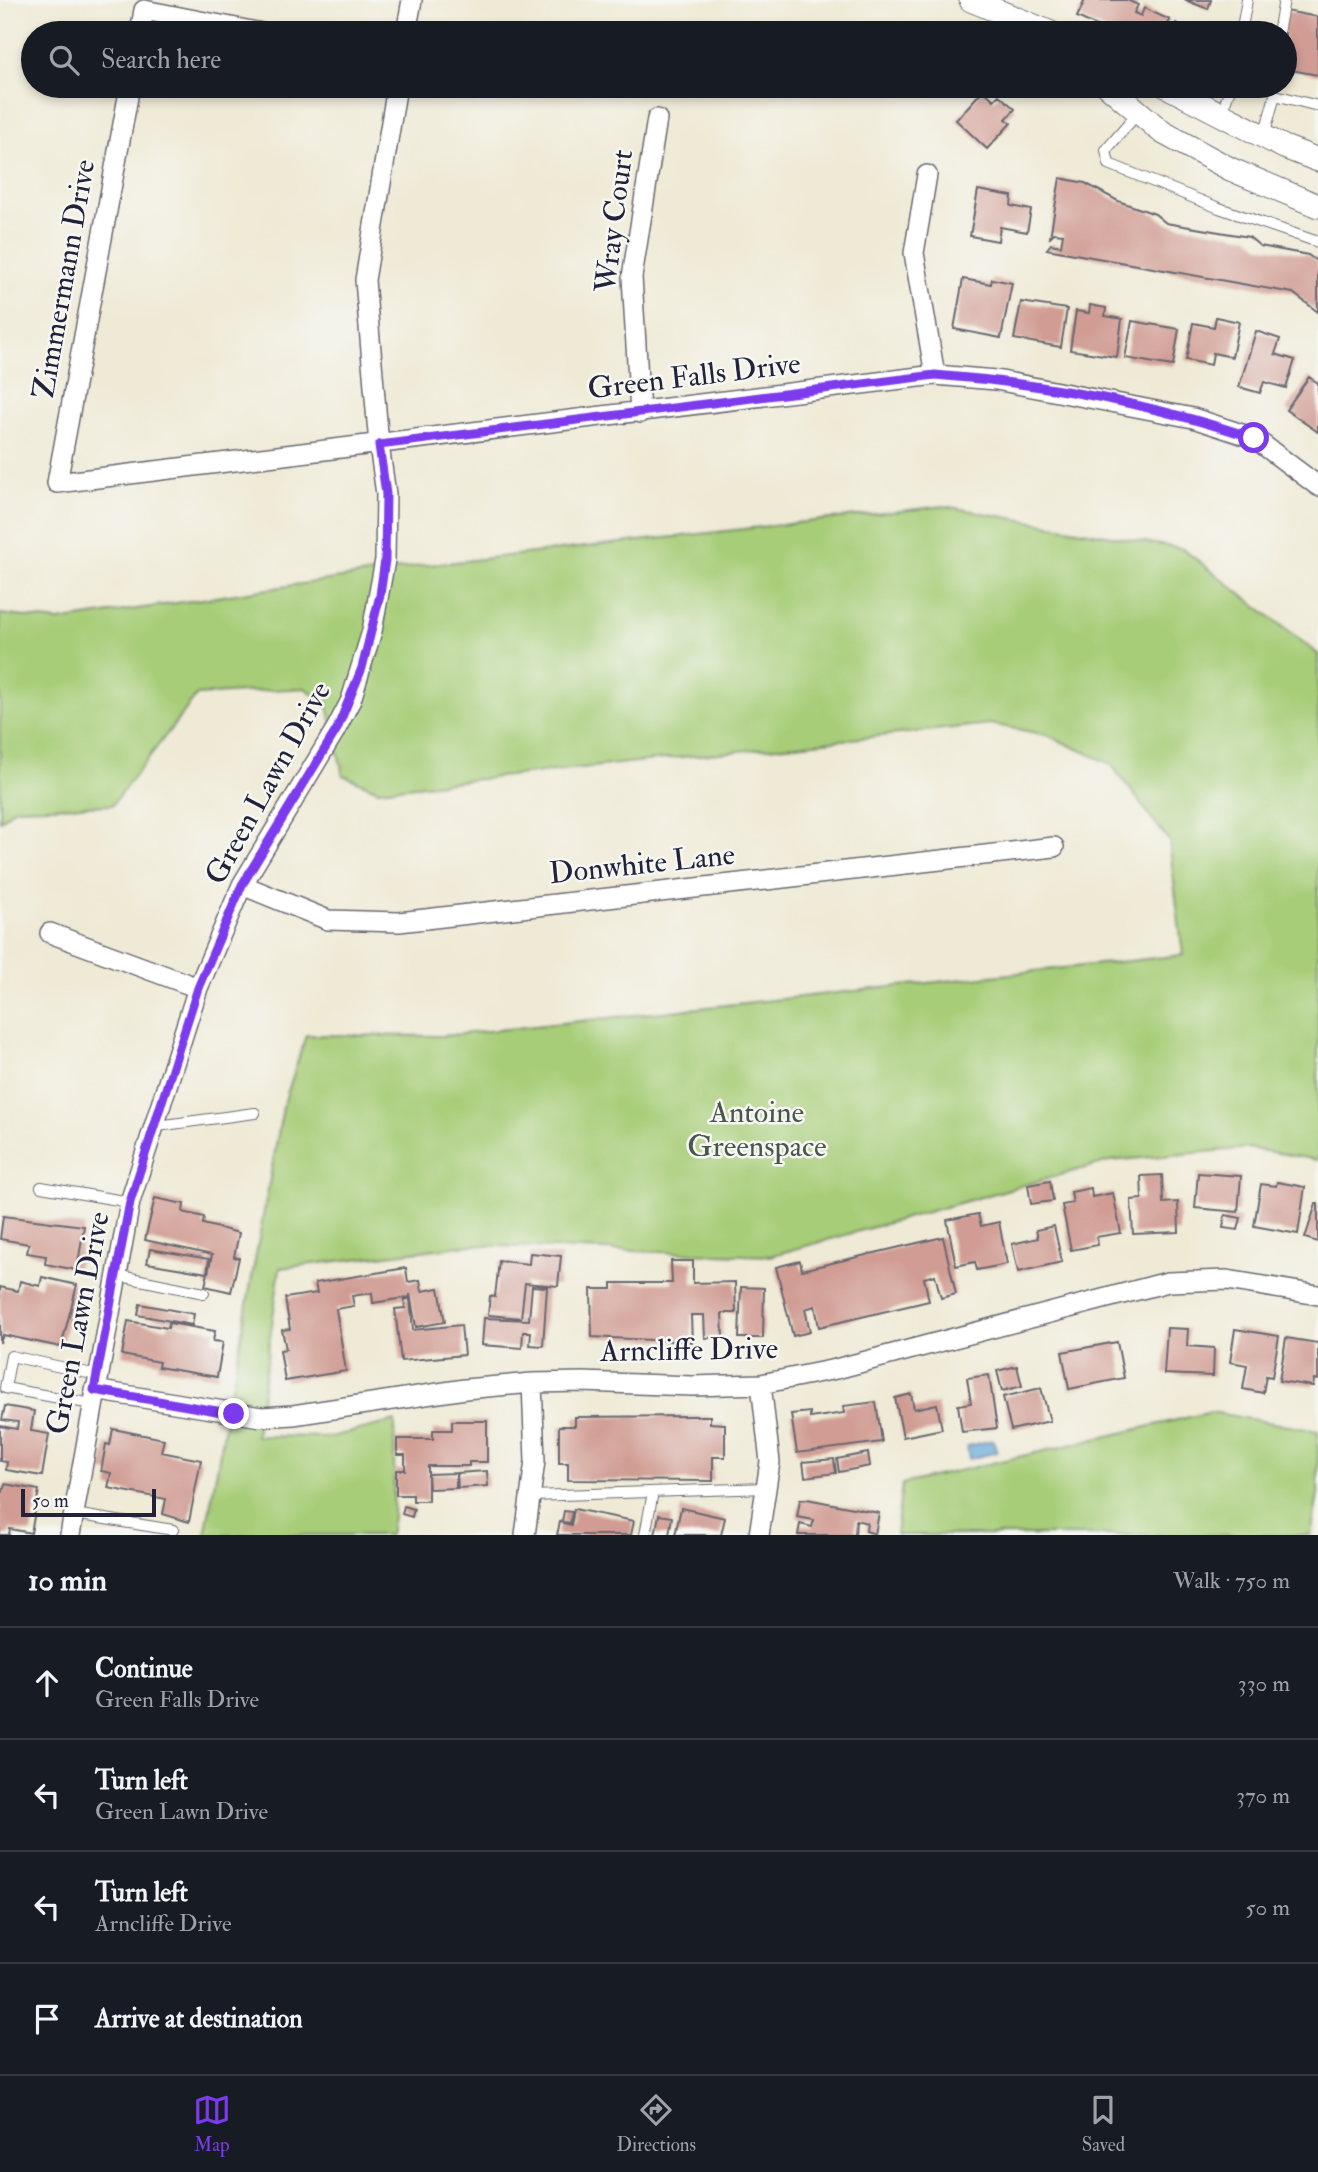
<!DOCTYPE html>
<meta charset="utf-8">
<style>
:root{--surface:#171b24;--page:#242831;--text:#f1f3f6;--muted:#9ea1a6;--line:#363941;--accent:#7c3aed}
body{margin:0;font-family:"IM FELL Double Pica",serif;background:var(--page);color:var(--text)}
.scale{position:absolute;left:21px;bottom:18px;width:135px;box-sizing:border-box;padding-left:7px;border:4px solid #22223b;border-top:0;font-size:19px;line-height:24px;white-space:nowrap;color:#22223b;-webkit-text-stroke:5px #f6f6f2;paint-order:stroke}
.stop{position:absolute;width:21px;height:21px;margin:-16px;border:5px solid #7c3aed;border-radius:50%;background:#fff}
.stop.end{background:#7c3aed;border-color:#fff;box-shadow:0 2px 7px #0008}
.list{margin:0;padding:0;list-style:none}
h2{display:flex;justify-content:space-between;align-items:center;height:91px;margin:0;padding:0 28px;font-size:30px}
h2 small{font-size:23px;font-weight:400;color:var(--muted)}
.list li{display:grid;grid-template-columns:46px 1fr auto;gap:21px;align-items:center;box-sizing:border-box;height:112px;padding:0 28px;border-top:2px solid var(--line)}
.list b{display:block;font-size:26px;white-space:nowrap}
.list p{margin:0;font-size:23px;white-space:nowrap;color:var(--muted)}
.list em{font-size:23px;font-style:normal;color:var(--muted)}
.icon{flex:none;width:38px;height:38px;fill:none;stroke:currentColor;stroke-width:2;stroke-linecap:round;stroke-linejoin:round}
.map{position:relative;flex:none;width:1318px;height:1535px;overflow:hidden}
.search{position:absolute;background:var(--surface);box-shadow:0 4px 10px #0003;left:21px;right:21px;top:21px;height:77px;display:flex;align-items:center;gap:18px;box-sizing:border-box;padding:0 24px;border-radius:38px;color:var(--muted);font-size:26px}
.sheet{height:539px;background:var(--surface)}
nav{display:flex;justify-content:space-around;align-items:center;box-sizing:border-box;height:98px;border-top:2px solid var(--line);background:var(--surface);font-size:19px;color:var(--muted)}
nav a{display:grid;justify-items:center;gap:4px}
nav .on{color:var(--accent)}
.map>svg:first-child{display:block}
.green{fill:#a7cd78;stroke:#64785a;stroke-width:2}
.water{fill:#62a5d7;stroke:#426489;stroke-width:2}
.building{fill:#d09c93}
.lines{fill:none;stroke-linecap:round;stroke-linejoin:round}
.service-casing{stroke:#6a6871;stroke-width:12}
.minor-casing{stroke:#6a6871;stroke-width:22}
.tertiary-casing{stroke:#6a6871;stroke-width:25}
.service{stroke:#fff;stroke-width:10}
.minor{stroke:#fff;stroke-width:19}
.tertiary{stroke:#fff;stroke-width:23}
.route{stroke:#7c3aed;stroke-width:9}
.labels{text-anchor:middle;dominant-baseline:central;stroke-width:5;stroke-linejoin:round;paint-order:stroke}
.street-label{font-size:30px;fill:#22223b;stroke:#f6f6f2}
.park-label{font-size:30px;fill:#4a554d;stroke:#f6f6f2}
</style>
<div class="map">
<svg width="1318" height="1535" viewBox="0 0 1318 1535">
<rect width="100%" height="100%" fill="#f6f6f2"/>
<filter id="ink" filterUnits="userSpaceOnUse"><feTurbulence type="fractalNoise" baseFrequency=".0143" numOctaves="2"/><feDisplacementMap in="SourceGraphic" scale="14" xChannelSelector="R" yChannelSelector="G"/><feConvolveMatrix kernelMatrix="1 2 1 2 8 2 1 2 1" color-interpolation-filters="sRGB"/></filter>
<filter id="wash" filterUnits="userSpaceOnUse"><feTurbulence type="fractalNoise" baseFrequency=".00686" numOctaves="4" result="noise"/><feDisplacementMap in="SourceGraphic" scale="28" xChannelSelector="R" yChannelSelector="G"/><feGaussianBlur stdDeviation="1.57" result="paint"/><feColorMatrix in="noise" values="0 0 0 0 0 0 0 0 0 0 0 0 0 0 0 0 0 1.4 0 .05"/><feComposite in="paint" operator="in"/></filter>
<g filter="url(#wash)">
<rect width="100%" height="100%" fill="#efead5"/>
<path class="green" d="M 944,506 L 1183,549 L 1318,654 L 1318,1160 L 1248,1148 L 1110,1161 L 770,1256 L 470,1245 L 280,1268 L 256,1436 L 331,1437 L 395,1421 L 393,1516 L 390,1535 L 205,1535 L 283,1107 L 306,1035 L 443,1036 L 1183,955 L 1169,841 L 1111,764 L 1047,735 L 990,724 L 378,790 L 343,775 L 328,706 L 305,688 L 197,695 L 112,805 L 15,808 L 0,821 L 0,614 L 58,621 L 420,566 Z
M 1211,1412 L 1318,1431 L 1318,1495 L 1311,1535 L 896,1535 L 902,1484 Z"/>
<path class="water" d="M 993,1440 L 997,1452 L 969,1459 L 967,1446 Z"/>
<g id="blocks">
<path class="building" d="M 1085,0 L 1127,0 L 1138,5 L 1134,13 L 1141,16 L 1144,8 L 1170,20 L 1166,28 L 1172,31 L 1176,23 L 1197,33 L 1112,33 L 1077,17 Z
M 1185,0 L 1211,0 L 1208,9 Z
M 1286,11 L 1318,17 L 1318,75 L 1285,69 L 1285,33 L 1282,33 Z
M 983,90 L 994,100 L 999,95 L 1015,109 L 1006,119 L 1011,123 L 987,149 L 956,120 Z
M 1060,178 L 1085,183 L 1118,201 L 1155,214 L 1166,223 L 1249,237 L 1260,246 L 1308,255 L 1318,262 L 1318,312 L 1293,293 L 1047,249 L 1051,244 L 1061,246 L 1063,234 L 1054,233 L 1050,237 Z
M 978,190 L 1012,196 L 1011,206 L 1031,210 L 1027,232 L 1000,227 L 998,241 L 970,236 Z
M 963,279 L 991,284 L 992,279 L 1012,283 L 1001,338 L 954,329 Z
M 1021,302 L 1067,309 L 1061,347 L 1014,339 Z
M 1090,305 L 1106,308 L 1105,316 L 1122,319 L 1117,357 L 1070,350 L 1076,311 L 1089,313 Z
M 1216,317 L 1239,322 L 1232,357 L 1213,353 L 1211,365 L 1186,360 L 1193,323 L 1214,327 Z
M 1132,321 L 1179,329 L 1173,366 L 1125,358 Z
M 1256,331 L 1280,339 L 1275,354 L 1295,360 L 1286,388 L 1264,382 L 1260,393 L 1239,387 Z
M 1309,377 L 1318,383 L 1318,432 L 1286,410 Z
M 1198,1173 L 1241,1176 L 1238,1212 L 1195,1208 Z
M 1162,1175 L 1163,1203 L 1178,1202 L 1179,1232 L 1133,1234 L 1131,1200 L 1142,1199 L 1141,1176 Z
M 1050,1181 L 1053,1201 L 1031,1204 L 1028,1185 Z
M 1277,1182 L 1305,1187 L 1298,1234 L 1254,1226 L 1261,1184 L 1276,1186 Z
M 1091,1188 L 1092,1197 L 1113,1193 L 1121,1233 L 1096,1237 L 1098,1245 L 1071,1250 L 1062,1205 L 1073,1203 L 1071,1192 Z
M 155,1198 L 184,1204 L 183,1212 L 204,1217 L 203,1224 L 239,1233 L 234,1257 L 239,1258 L 231,1292 L 205,1286 L 212,1255 L 145,1240 Z
M 1316,1204 L 1318,1204 L 1318,1242 L 1305,1238 Z
M 978,1214 L 981,1226 L 999,1222 L 1007,1264 L 977,1270 L 975,1262 L 956,1266 L 947,1220 Z
M 1225,1215 L 1241,1218 L 1238,1230 L 1223,1228 Z
M 3,1216 L 84,1226 L 77,1270 L 45,1264 L 46,1256 L 27,1253 L 29,1244 L 0,1239 Z
M 1054,1226 L 1062,1262 L 1018,1272 L 1012,1244 L 1038,1238 L 1036,1230 Z
M 943,1237 L 956,1294 L 941,1298 L 935,1275 L 924,1278 L 929,1301 L 819,1327 L 815,1306 L 805,1309 L 810,1332 L 793,1336 L 776,1267 L 800,1261 L 802,1270 Z
M 150,1249 L 209,1259 L 207,1273 L 147,1263 Z
M 530,1253 L 561,1256 L 558,1286 L 525,1283 L 521,1318 L 488,1315 L 490,1296 L 495,1297 L 499,1261 L 529,1264 Z
M 671,1261 L 693,1261 L 693,1283 L 735,1282 L 736,1313 L 722,1313 L 723,1337 L 705,1338 L 704,1315 L 691,1315 L 692,1342 L 592,1337 L 591,1289 L 612,1289 L 612,1283 L 672,1283 Z
M 406,1268 L 408,1282 L 420,1280 L 422,1291 L 439,1288 L 445,1322 L 416,1327 L 410,1294 L 410,1297 L 373,1303 L 372,1293 L 352,1296 L 354,1306 L 336,1309 L 346,1371 L 285,1381 L 280,1350 L 286,1349 L 282,1330 L 290,1329 L 285,1298 L 317,1293 L 315,1283 Z
M 42,1277 L 77,1285 L 61,1347 L 3,1335 L 0,1343 L 0,1287 L 18,1291 L 20,1281 L 40,1286 Z
M 532,1286 L 547,1287 L 543,1346 L 530,1345 L 531,1332 L 523,1332 L 522,1348 L 482,1345 L 484,1318 L 529,1320 Z
M 741,1287 L 764,1288 L 763,1338 L 739,1338 Z
M 404,1299 L 410,1299 L 413,1330 L 461,1325 L 464,1355 L 401,1361 L 395,1309 L 405,1308 Z
M 140,1304 L 194,1314 L 192,1325 L 138,1315 Z
M 128,1321 L 168,1328 L 169,1323 L 215,1331 L 213,1341 L 223,1342 L 217,1377 L 158,1367 L 159,1362 L 122,1355 Z
M 1167,1328 L 1188,1329 L 1187,1346 L 1214,1348 L 1213,1376 L 1164,1374 Z
M 1235,1329 L 1279,1336 L 1272,1377 L 1266,1376 L 1263,1393 L 1243,1389 L 1247,1365 L 1230,1362 Z
M 1286,1338 L 1318,1343 L 1318,1380 L 1314,1379 L 1313,1386 L 1279,1381 Z
M 1117,1342 L 1124,1378 L 1069,1389 L 1062,1352 Z
M 1017,1366 L 1022,1386 L 1002,1391 L 997,1371 Z
M 989,1375 L 997,1428 L 962,1432 L 958,1405 L 971,1403 L 967,1378 Z
M 1041,1388 L 1050,1421 L 1011,1430 L 1003,1397 Z
M 911,1394 L 914,1409 L 937,1404 L 942,1429 L 903,1437 L 895,1398 Z
M 876,1402 L 882,1442 L 797,1453 L 791,1414 L 810,1412 L 810,1418 L 844,1413 L 843,1406 Z
M 5,1406 L 34,1411 L 31,1431 L 49,1434 L 42,1476 L 6,1470 L 7,1462 L 0,1461 L 0,1426 L 17,1429 L 18,1422 L 2,1420 Z
M 693,1416 L 710,1416 L 710,1423 L 725,1424 L 725,1457 L 713,1457 L 713,1481 L 568,1480 L 568,1463 L 559,1463 L 559,1426 L 575,1426 L 575,1417 Z
M 452,1421 L 487,1421 L 487,1462 L 469,1462 L 469,1466 L 428,1466 L 428,1501 L 413,1501 L 413,1495 L 396,1495 L 396,1470 L 405,1470 L 405,1455 L 397,1455 L 397,1439 L 433,1439 L 433,1430 L 452,1430 Z
M 113,1429 L 164,1439 L 161,1452 L 201,1460 L 189,1522 L 163,1514 L 166,1499 L 108,1488 L 111,1473 L 101,1471 L 106,1444 L 110,1445 Z
M 868,1453 L 870,1466 L 839,1472 L 837,1459 Z
M 834,1459 L 836,1473 L 805,1477 L 803,1462 Z
M 487,1471 L 488,1486 L 458,1488 L 457,1473 Z
M 456,1473 L 456,1488 L 429,1489 L 428,1474 Z
M 5,1484 L 39,1490 L 31,1533 L 10,1529 L 9,1535 L 0,1535 L 0,1492 L 3,1492 Z
M 807,1499 L 879,1513 L 875,1534 L 866,1531 L 867,1523 L 856,1520 L 855,1535 L 798,1535 L 800,1524 L 812,1527 L 814,1520 L 797,1517 L 800,1500 Z
M 404,1506 L 414,1509 L 412,1517 L 402,1514 Z
M 681,1508 L 725,1518 L 721,1535 L 675,1535 Z
M 574,1509 L 634,1521 L 631,1535 L 557,1535 L 560,1522 L 571,1525 Z
M 564,1511 L 572,1512 L 570,1523 L 562,1522 Z
M 659,1515 L 672,1517 L 669,1535 L 655,1535 Z"/>
</g>
</g>
<g filter="url(#ink)">
<use href="#blocks" fill-opacity="0" stroke="#6a6871" stroke-width="2"/>
<g class="lines">
<defs>
<path id="service" d="M 1241,33 L 1247,0
M 1278,33 L 1284,0
M 1138,113 L 1106,150 L 1109,164 L 1219,208 L 1318,242
M 1221,114 L 1231,86
M 1264,136 L 1275,95 L 1318,106
M 157,1126 L 255,1113
M 41,1187 L 130,1202
M 116,1275 L 204,1293
M 92,1404 L 5,1388 L 11,1356 L 97,1375
M 532,1496 L 767,1488
M 74,1514 L 173,1530
M 645,1535 L 653,1492"/>
<path id="minor" d="M 140,33 L 144,10 L 262,33
M 406,33 L 412,0
M 130,86 L 57,483 L 935,375 L 996,380 L 1193,418 L 1254,438 L 1318,486
M 927,175 L 914,253 L 935,375
M 640,413 L 632,277 L 657,119
M 242,885 L 328,920 L 399,922 L 1054,847
M 50,933 L 198,988
M 94,1390 L 261,1417 L 293,1415 L 465,1389 L 532,1383 L 582,1382 L 692,1386 L 761,1384 L 836,1369 L 1168,1282 L 1227,1280 L 1318,1295
M 70,1535 L 130,1202 L 198,988 L 242,885 L 336,729 L 351,700 L 372,631 L 385,560 L 386,494 L 379,445 L 365,280 L 397,86
M 525,1535 L 535,1461 L 532,1383
M 759,1535 L 770,1462 L 761,1384"/>
<path id="tertiary" d="M 971,0 L 1051,33
M 1108,86 L 1162,132 L 1230,169 L 1318,206
M 1166,86 L 1284,147 L 1318,160"/>
</defs>
<use href="#service" class="service-casing"/>
<use href="#minor" class="minor-casing"/>
<use href="#tertiary" class="tertiary-casing"/>
<use href="#service" class="service"/>
<use href="#minor" class="minor"/>
<use href="#tertiary" class="tertiary"/>
</g>
</g>
<g class="lines" filter="url(#ink)">
<path class="route" d="M 234,1414 L 94,1390 L 130,1202 L 198,988 L 242,885 L 337,729 L 362,668 L 380,595 L 385,560 L 386,494 L 379,445 L 935,375 C 1042,383 1152,404 1254,438"/>
</g>
<g class="labels">
<g class="street-label">
<text transform="translate(614 221) rotate(-83)">Wray Court</text>
<text transform="translate(64 279) rotate(-80)">Zimmermann Drive</text>
<text transform="translate(694 376) rotate(-7)">Green Falls Drive</text>
<text transform="translate(268 783) rotate(-61)">Green Lawn Drive</text>
<text transform="translate(642 864) rotate(-6)">Donwhite Lane</text>
<text transform="translate(78 1323) rotate(-79)">Green Lawn Drive</text>
<text transform="translate(689 1350) rotate(-1)">Arncliffe Drive</text>
</g>
<g class="park-label">
<text x="757" y="1112">Antoine<tspan x="757" dy="34">Greenspace</tspan></text>
</g>
</g>
</svg>
<div class="scale">50 m</div>
<div class="stop" style="left:1254px;top:438px"></div>
<div class="stop end" style="left:234px;top:1414px"></div>
<div class="search"><svg class="icon" aria-label="search" viewBox="0 0 24 24"><circle cx="10" cy="10" r="6"/><path d="M15 15l6 6"/></svg>Search here</div>
</div>
<section class="sheet">
<h2>10 min<small>Walk · 750 m</small></h2>
<ul class="list">
<li><svg class="icon" aria-label="ahead" viewBox="0 0 24 24"><path d="M12 20V5M6 11l6-6 6 6"/></svg><div><b>Continue</b><p>Green Falls Drive</p></div><em>330 m</em></li>
<li><svg class="icon" aria-label="left" viewBox="0 0 24 24"><path d="M17 20v-9H6M10 6l-5 5 5 5"/></svg><div><b>Turn left</b><p>Green Lawn Drive</p></div><em>370 m</em></li>
<li><svg class="icon" aria-label="left" viewBox="0 0 24 24"><path d="M17 20v-9H6M10 6l-5 5 5 5"/></svg><div><b>Turn left</b><p>Arncliffe Drive</p></div><em>50 m</em></li>
<li><svg class="icon" aria-label="arrive" viewBox="0 0 24 24"><path d="M6 21V4h12l-3 4 3 4H6"/></svg><div><b>Arrive at destination</b></div></li>
</ul>
</section>
<nav>
<a class="on"><svg class="icon" aria-label="map" viewBox="0 0 24 24"><path d="M3 6l6-2 6 2 6-2v14l-6 2-6-2-6 2zM9 4v14M15 6v14"/></svg>Map</a>
<a><svg class="icon" aria-label="directions" viewBox="0 0 24 24"><path d="M12 3l9 9-9 9-9-9zM9 14v-3h6M13 9l2 2-2 2"/></svg>Directions</a>
<a><svg class="icon" aria-label="saved" viewBox="0 0 24 24"><path d="M7 4h10v16l-5-4-5 4z"/></svg>Saved</a>
</nav>
